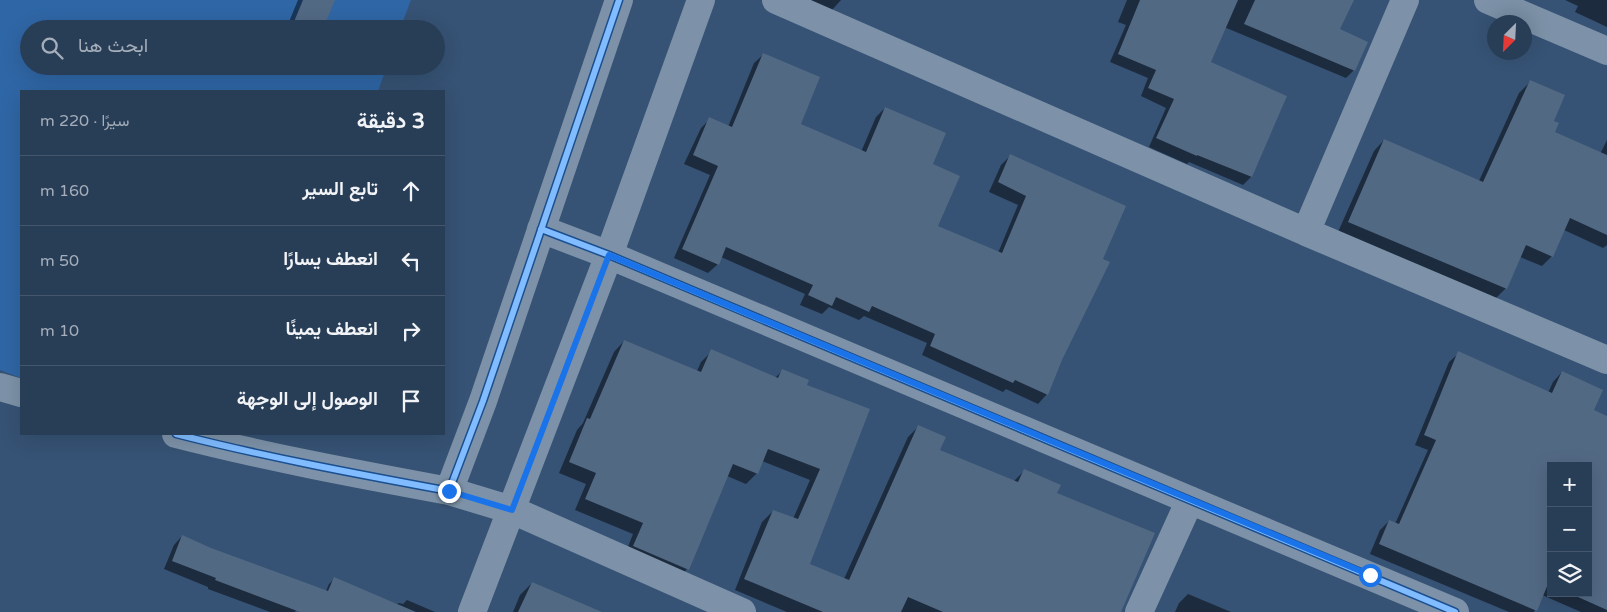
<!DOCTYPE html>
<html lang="ar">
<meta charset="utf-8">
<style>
:root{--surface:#283e57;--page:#30455d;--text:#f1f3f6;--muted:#a5aeba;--line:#44576d}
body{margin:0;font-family:"Varela Round",Vazirmatn,sans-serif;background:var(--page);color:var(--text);direction:rtl}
.controls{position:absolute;right:15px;bottom:15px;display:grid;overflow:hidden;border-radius:0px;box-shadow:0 5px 20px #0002}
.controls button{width:45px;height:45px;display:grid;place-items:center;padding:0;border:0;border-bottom:1px solid var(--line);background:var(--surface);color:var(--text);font:25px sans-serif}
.compass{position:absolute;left:1487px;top:15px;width:45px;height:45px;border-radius:50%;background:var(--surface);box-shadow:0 5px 20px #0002;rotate:204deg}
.stop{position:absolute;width:15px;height:15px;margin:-11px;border:4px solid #1a73e8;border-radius:50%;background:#fff}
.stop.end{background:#1a73e8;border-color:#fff;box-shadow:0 1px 5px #0008}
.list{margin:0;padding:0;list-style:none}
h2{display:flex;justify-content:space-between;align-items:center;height:65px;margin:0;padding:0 20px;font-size:21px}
h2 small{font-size:16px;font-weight:400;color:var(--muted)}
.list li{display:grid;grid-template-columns:32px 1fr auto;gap:15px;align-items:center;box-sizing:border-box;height:70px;padding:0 20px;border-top:1px solid var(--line)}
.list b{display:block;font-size:19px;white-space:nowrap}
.list em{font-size:16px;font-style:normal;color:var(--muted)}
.icon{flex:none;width:28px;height:28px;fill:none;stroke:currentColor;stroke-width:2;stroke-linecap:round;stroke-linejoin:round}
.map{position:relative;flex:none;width:1607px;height:612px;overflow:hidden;direction:ltr}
.search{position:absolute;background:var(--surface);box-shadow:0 5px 20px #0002;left:20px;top:20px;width:425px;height:55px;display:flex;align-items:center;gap:12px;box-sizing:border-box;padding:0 18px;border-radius:28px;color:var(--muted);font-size:19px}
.panel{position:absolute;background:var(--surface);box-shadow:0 5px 20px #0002;left:20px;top:90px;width:425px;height:345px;border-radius:0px;direction:rtl}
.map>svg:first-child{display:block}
.green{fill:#2f66a5}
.shadow{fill:#0007;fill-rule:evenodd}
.building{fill:#526984}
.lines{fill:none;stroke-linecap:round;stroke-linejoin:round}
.minor{stroke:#7d92a8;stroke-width:28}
.cycleway-casing{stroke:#1b4f8f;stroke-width:9}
.cycleway{stroke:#80bcff;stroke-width:6}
.route{stroke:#1a73e8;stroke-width:6}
</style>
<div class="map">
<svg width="1607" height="612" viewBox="0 0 1607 612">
<rect width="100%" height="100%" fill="#365274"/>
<path class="green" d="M 0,0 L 411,0 L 400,29 L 29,29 L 29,66 L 387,66 L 378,91 L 21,91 L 21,378 L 0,370 Z"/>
<path class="shadow" d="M 298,0 L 334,0 L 321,29 L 286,29 Z
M 803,0 L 841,0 L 831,11 Z
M 1127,0 L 1352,0 L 1338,30 L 1354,70 L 1346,78 L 1224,27 L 1209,62 L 1286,96 L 1251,177 L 1243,185 L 1189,162 L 1187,164 L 1149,147 L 1166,108 L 1141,96 L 1148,78 L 1110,62 L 1126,25 L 1118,22 Z
M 1565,0 L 1607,0 L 1607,27 L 1575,12 L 1578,6 Z
M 764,54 L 799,124 L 861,152 L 876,117 L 885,108 L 931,165 L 936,226 L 998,253 L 1018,205 L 989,192 L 1001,165 L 1010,156 L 1124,207 L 1047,394 L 1038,404 L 1006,389 L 1003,392 L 922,355 L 927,343 L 864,316 L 859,320 L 829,307 L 822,314 L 800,305 L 805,294 L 721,257 L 718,264 L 708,273 L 674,258 L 710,175 L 684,164 L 701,128 L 710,119 L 728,127 L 754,63 Z
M 1530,82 L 1553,122 L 1554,133 L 1600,154 L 1607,140 L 1607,245 L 1603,248 L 1564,230 L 1552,256 L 1542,266 L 1520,257 L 1506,288 L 1495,299 L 1338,232 L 1374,151 L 1384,140 L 1479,181 L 1519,93 Z
M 624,341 L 697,371 L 701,362 L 712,351 L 775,378 L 782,371 L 805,386 L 868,409 L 808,564 L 844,579 L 908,437 L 918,427 L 939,450 L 1013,482 L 1024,471 L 1056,493 L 1119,612 L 787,612 L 735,590 L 762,522 L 773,511 L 793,519 L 810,480 L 762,461 L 757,473 L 746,484 L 727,476 L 687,569 L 677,580 L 624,557 L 633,534 L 575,510 L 586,484 L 559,473 L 577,430 L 583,423 L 614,352 Z
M 1459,353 L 1548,393 L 1553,382 L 1562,372 L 1592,411 L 1607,417 L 1607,612 L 1581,612 L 1542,595 L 1534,612 L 1509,612 L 1370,554 L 1380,530 L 1389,521 L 1395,524 L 1428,450 L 1415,445 L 1449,362 ZM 1551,466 L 1588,466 L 1588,593 L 1551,593 Z
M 182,536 L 296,610 L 295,612 L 270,612 L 208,589 L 208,587 L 164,569 L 174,545 Z
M 334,579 L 397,604 L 399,603 L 403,604 L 407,600 L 435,612 L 317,612 L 329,584 Z
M 532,583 L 573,612 L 513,612 L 520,595 Z
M 1188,594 L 1231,612 L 1175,612 L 1179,603 Z"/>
<path class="building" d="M 303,0 L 335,0 L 323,29 L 291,29 Z
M 1140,0 L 1238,0 L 1211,62 L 1287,96 L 1252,177 L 1197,155 L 1197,156 L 1156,138 L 1174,99 L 1148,88 L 1156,70 L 1118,54 Z
M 1255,0 L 1354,0 L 1340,29 L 1368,42 L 1355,71 L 1244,24 Z
M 763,53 L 820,77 L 801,124 L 866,152 L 885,107 L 946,133 L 933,164 L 960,176 L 938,226 L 1002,253 L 1026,196 L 998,182 L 1010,154 L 1126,206 L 1103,259 L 1110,262 L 1062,360 L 1048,395 L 1015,380 L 1013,383 L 930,346 L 935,334 L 872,306 L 869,312 L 836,297 L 832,306 L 808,295 L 813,285 L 726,247 L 719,265 L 682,249 L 718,166 L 693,155 L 709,117 L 732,127 Z
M 1530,80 L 1565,95 L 1554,121 L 1559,123 L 1555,132 L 1607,155 L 1607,235 L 1570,218 L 1553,257 L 1526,245 L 1507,289 L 1348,222 L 1384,139 L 1483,182 Z
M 624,340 L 701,372 L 711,349 L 778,378 L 782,369 L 809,380 L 807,385 L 870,409 L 810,564 L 849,580 L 918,425 L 946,437 L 940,450 L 1018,482 L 1024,469 L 1061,485 L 1057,493 L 1155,533 L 1121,612 L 943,612 L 908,597 L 901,612 L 823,612 L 744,579 L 773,510 L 798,519 L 820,469 L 768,449 L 758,474 L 733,464 L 689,570 L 633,546 L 643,523 L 585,499 L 596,473 L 569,462 L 587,418 L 590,419 Z
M 1458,351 L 1552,393 L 1562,371 L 1603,390 L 1594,410 L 1607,416 L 1607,610 L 1569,593 L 1588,593 L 1588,466 L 1551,466 L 1551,585 L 1548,584 L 1537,611 L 1379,544 L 1389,520 L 1399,524 L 1436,440 L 1424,435 Z
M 182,535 L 211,548 L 328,591 L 334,577 L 416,612 L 300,612 L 215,580 L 216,578 L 172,561 Z
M 532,582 L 602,612 L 518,612 Z"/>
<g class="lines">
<path class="minor" d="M 776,0 L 1306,232
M 1405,0 L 1306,232 L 1607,360
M 1488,0 L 1607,51
M 541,229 L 609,255 L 1455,612
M 0,387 L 21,393
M 176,434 C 266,457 357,474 449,491 L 483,401 L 619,0
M 449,491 L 512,510 L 742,612
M 472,612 L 609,255 L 701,0
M 1139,612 L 1190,500"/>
<defs>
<path id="cycleway" d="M 541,229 L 609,255 L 1455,612
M 176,434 C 266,457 357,474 449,491 L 483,401 L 619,0"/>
</defs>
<use href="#cycleway" class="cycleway-casing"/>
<use href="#cycleway" class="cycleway"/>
</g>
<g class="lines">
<path class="route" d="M 449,491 L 512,510 L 609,255 L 1370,575"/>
</g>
</svg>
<div class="controls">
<button>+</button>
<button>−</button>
<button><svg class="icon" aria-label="layers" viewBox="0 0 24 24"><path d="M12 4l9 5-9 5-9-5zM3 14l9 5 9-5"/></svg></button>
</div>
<svg class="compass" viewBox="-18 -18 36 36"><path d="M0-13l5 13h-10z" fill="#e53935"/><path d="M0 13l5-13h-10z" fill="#a5aeba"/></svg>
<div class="stop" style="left:1370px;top:575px"></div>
<div class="stop end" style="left:449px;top:491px"></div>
<div class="search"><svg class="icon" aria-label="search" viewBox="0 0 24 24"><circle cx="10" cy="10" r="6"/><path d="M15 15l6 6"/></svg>ابحث هنا</div>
<section class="panel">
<h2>3 دقيقة<small>سيرًا · 220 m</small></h2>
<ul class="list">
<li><svg class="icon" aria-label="ahead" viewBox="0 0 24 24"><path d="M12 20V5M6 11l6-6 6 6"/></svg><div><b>تابع السير</b></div><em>160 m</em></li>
<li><svg class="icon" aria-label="left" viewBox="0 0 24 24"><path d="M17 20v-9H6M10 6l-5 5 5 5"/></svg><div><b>انعطف يسارًا</b></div><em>50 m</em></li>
<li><svg class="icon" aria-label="right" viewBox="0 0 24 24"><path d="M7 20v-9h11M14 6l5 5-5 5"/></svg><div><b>انعطف يمينًا</b></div><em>10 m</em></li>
<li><svg class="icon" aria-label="arrive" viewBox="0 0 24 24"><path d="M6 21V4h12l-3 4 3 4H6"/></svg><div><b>الوصول إلى الوجهة</b></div></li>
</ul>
</section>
</div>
